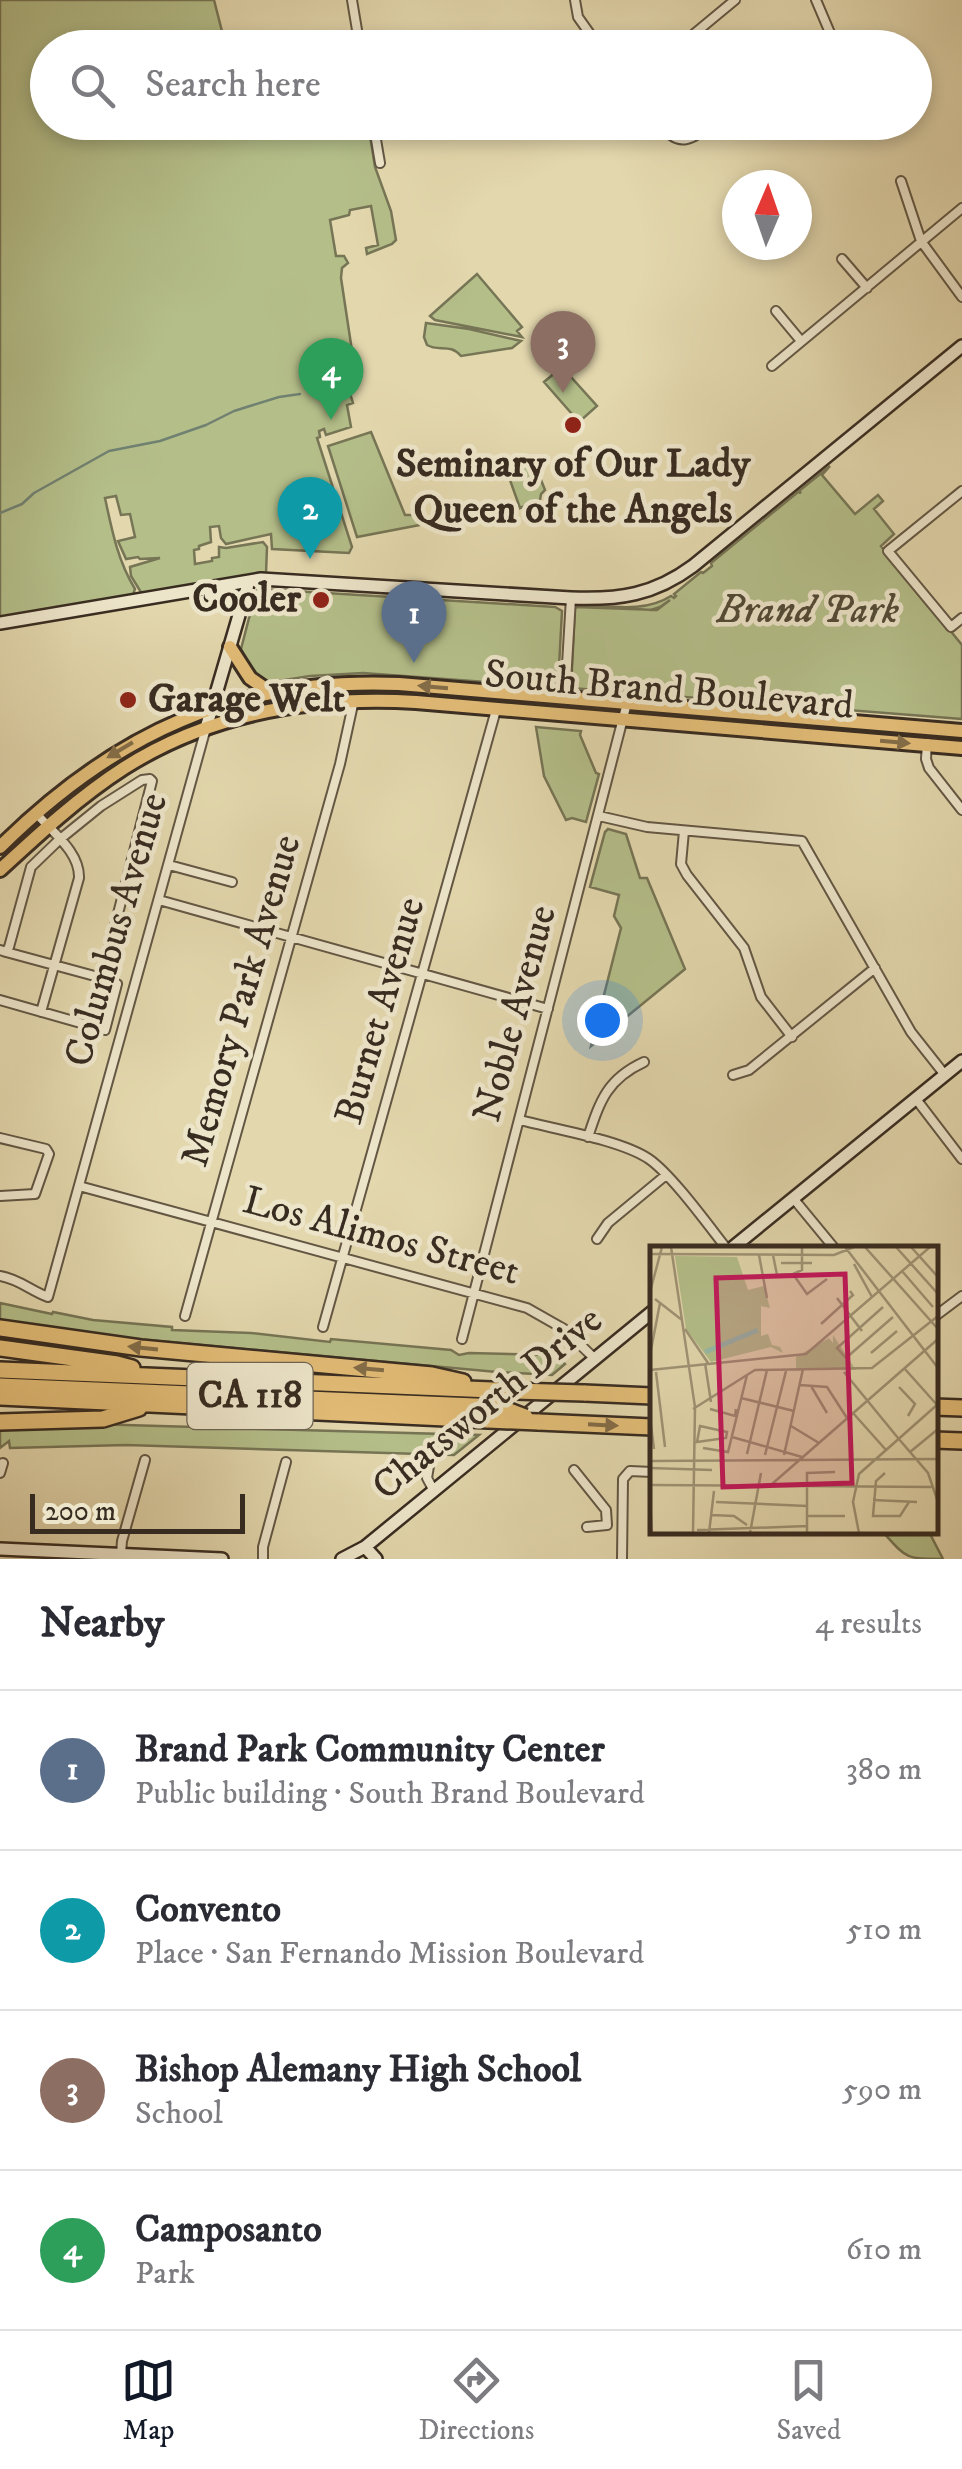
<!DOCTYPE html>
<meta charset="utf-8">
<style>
:root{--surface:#fff;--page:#f2f2f3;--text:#2b2b33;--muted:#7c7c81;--line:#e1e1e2;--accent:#111827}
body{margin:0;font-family:"IM FELL DW Pica",serif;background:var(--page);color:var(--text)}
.compass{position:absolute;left:722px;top:170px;width:90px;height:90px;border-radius:50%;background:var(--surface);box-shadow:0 5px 15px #0003;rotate:2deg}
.scale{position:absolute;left:30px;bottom:25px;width:215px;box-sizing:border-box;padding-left:10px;border:5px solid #382c21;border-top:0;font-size:28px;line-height:35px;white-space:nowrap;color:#382c21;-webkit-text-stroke:8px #ede5ca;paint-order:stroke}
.you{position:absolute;left:602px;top:1020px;width:35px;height:35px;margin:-25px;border:8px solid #fff;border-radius:50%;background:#1a73e8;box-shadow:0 0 0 15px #1a73e833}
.badge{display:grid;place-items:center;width:65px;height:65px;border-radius:50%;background:var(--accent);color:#fff;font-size:32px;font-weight:700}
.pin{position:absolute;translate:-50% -82px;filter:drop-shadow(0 2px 5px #0008)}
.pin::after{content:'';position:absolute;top:52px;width:35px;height:30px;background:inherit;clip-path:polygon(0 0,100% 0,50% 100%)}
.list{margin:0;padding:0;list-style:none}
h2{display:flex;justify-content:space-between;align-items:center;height:130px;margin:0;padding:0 40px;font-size:42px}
h2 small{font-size:32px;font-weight:400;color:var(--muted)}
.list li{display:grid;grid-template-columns:65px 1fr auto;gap:30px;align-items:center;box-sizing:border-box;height:160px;padding:0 40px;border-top:2px solid var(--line)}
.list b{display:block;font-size:38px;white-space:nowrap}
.list p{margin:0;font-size:32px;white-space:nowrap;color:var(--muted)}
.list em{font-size:32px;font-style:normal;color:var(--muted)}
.icon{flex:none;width:55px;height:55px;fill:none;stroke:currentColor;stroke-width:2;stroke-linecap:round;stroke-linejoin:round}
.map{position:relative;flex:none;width:962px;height:1559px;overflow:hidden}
.search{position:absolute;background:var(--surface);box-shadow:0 5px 15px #0003;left:30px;right:30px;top:30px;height:110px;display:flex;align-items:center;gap:25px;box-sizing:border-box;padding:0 35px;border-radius:55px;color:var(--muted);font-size:38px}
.sheet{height:770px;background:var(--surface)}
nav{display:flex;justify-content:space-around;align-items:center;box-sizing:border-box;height:140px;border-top:2px solid var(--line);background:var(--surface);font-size:28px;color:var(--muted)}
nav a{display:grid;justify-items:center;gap:5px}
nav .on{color:var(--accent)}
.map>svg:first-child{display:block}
.green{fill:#b4be89;stroke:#767555;stroke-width:2.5}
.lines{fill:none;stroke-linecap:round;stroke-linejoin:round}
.stream{stroke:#708171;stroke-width:2.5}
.street-casing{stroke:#635744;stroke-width:12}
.secondary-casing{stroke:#382c21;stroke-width:16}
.primary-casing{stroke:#382c21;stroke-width:18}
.highway-casing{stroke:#382c21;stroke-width:20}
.street{stroke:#ede5ca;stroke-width:8}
.secondary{stroke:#ede5ca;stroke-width:11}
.primary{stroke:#e2bc76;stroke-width:12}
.highway{stroke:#e2bc76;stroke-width:15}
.highway-bridge-casing{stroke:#382c21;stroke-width:20;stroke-linecap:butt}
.highway-bridge{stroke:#e2bc76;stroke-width:15}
.oneway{fill:#846d47}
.poi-dot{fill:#8f2418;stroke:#ede5ca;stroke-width:4}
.labels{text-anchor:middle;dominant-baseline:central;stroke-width:9;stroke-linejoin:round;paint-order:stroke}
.shield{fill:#ede5ca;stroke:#6e6454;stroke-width:2.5}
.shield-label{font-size:38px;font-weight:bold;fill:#382c21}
.poi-label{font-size:40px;font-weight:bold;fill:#382c21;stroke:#ede5ca}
.park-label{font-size:40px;font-style:italic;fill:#514936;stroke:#ede5ca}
.street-label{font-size:40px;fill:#382c21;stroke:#ede5ca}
.inset-river{fill:none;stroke:#96baa6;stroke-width:5}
.inset-road{fill:none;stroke:#9f9375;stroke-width:2.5}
.view{fill:#c2185b;fill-opacity:0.15;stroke:#c2185b;stroke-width:5}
.inset-edge{fill:none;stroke:#382c21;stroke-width:5}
</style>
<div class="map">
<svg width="962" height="1559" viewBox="0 0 962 1559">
<rect width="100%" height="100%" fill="#e3d7ad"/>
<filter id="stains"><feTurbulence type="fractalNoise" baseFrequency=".002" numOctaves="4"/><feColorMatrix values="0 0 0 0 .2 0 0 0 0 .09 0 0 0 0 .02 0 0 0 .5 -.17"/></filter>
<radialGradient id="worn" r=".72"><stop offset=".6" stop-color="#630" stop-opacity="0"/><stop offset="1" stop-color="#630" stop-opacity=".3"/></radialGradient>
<path class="green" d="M 0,0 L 214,0 L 226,47 L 48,48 L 48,122 L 368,123 L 375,167 L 391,211 L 396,240 L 392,244 L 367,254 L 366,248 L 378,245 L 371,206 L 350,210 L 349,215 L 330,220 L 336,256 L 344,256 L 348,263 L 342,268 L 341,278 L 357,384 L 348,387 L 353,403 L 347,405 L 351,427 L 326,435 L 324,429 L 319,431 L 320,437 L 317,438 L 352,547 L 349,553 L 272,549 L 271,534 L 226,544 L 221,538 L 219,526 L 210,527 L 211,542 L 199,546 L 199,549 L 194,550 L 195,564 L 212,561 L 212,558 L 219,557 L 219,547 L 226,548 L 263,542 L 267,547 L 266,574 L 142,594 L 131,576 L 130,567 L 160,558 L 140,559 L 138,557 L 126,559 L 118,541 L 135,537 L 130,514 L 121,515 L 116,496 L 105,498 C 112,531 118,561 135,589 L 133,595 L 0,618 Z
M 477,274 L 522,327 L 517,331 L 522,337 L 435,320 L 430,316 Z
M 426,323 L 469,329 L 521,341 L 512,348 L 461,356 C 450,343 439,352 427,345 L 424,337 Z
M 562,367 L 597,406 L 579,422 L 544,382 Z
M 371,432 L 405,515 L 423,515 L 425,524 L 357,537 L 328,446 Z
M 535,465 L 545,490 L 541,494 L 540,500 L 520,508 L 506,469 Z
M 830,466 L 822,475 L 855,514 L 878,495 L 883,501 L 874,509 L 894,534 L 881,546 L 962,645 L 962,719 L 571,688 L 575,607 L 657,610 L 670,600 L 660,607 L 651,610 L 581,605 C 612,606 644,613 671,596 L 674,598 L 676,596 L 674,594 L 701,572 L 703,573 L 712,566 L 711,563 L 798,492 L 801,493 L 799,491 Z
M 261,589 L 555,607 L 562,611 L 558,685 L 555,687 L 363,673 L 310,676 L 266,683 L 252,671 L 241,649 L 256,591 Z
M 391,689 L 604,706 L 611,709 L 611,715 L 394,697 L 229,715 L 228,712 L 294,693 L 323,690 Z
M 536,727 L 581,731 L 580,735 L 596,773 L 599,774 L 586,822 L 572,818 L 566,820 L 544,776 Z
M 608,829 L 626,834 L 640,878 L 647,878 L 685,969 L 591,1046 L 621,928 L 614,916 L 619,895 L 590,887 L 605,832 Z
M 0,1303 L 52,1314 L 53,1312 L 93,1320 L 172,1327 L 172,1330 L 251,1333 L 330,1342 L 331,1339 L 451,1350 L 459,1355 L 469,1353 L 558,1355 L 565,1364 L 552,1375 L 497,1372 L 126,1338 L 0,1320 Z
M 90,1424 L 479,1435 L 454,1455 L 126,1445 L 10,1448 L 9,1441 L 0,1448 L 0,1426 Z
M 883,1532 L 929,1532 L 943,1559 C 906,1559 907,1559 883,1532 Z"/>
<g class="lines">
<path class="stream" d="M 0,513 L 22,504 L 34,493 L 109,451 L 160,441 L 206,425 L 234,411 L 279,397 L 300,394"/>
<defs>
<path id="street" d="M 352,0 L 360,48
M 575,0 L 578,17 L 600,48
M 816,0 L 836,47
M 677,48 L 735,0
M 806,48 L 831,36
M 373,122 L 380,163
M 660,122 C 678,151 693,139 714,122
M 901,181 L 921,241 L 962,297
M 842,259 L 867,288
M 776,311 L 801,341
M 772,366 L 962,208
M 962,491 L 888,551 L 951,627 L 962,618
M 565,698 L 571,598
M 927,743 L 926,759 L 929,768 L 962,810
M 36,813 C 52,832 80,852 79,878 L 41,1012
M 599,816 L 647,827 L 802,841 L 911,1032 L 945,1075
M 684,831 L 681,864 L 687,875 L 744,948 L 761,997 L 792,1037
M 169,865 L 232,882
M 159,900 L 548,1009
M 0,950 L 6,952 L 9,947 L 31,867 L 59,840 L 101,806 L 142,780 L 150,779 L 152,781 L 102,976 L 103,978 L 117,984 L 105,1030 L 0,1000
M 6,952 L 102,978
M 733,1075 L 749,1070 L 875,968
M 916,1099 L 962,1159
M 520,1120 C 554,1129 621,1140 649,1159 C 672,1175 708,1225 727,1249
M 588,1137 C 600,1101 607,1079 644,1062
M 0,1138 L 46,1149 L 49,1154 L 35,1194 L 0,1196
M 79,1186 L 527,1308 L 564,1329 L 594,1358
M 793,1198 L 835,1249
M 597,1239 L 608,1223 L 666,1175
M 0,1276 C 19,1279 31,1291 48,1297 L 206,728
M 185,1316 L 340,764 L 354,700
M 934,1317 L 962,1296
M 323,1327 L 496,710
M 462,1339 L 627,703
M 430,1460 L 427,1478 L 434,1491
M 574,1470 L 606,1510 L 607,1525 L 587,1527
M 0,1473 L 3,1463
M 121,1554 L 122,1541 L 145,1460
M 263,1559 L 263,1547 L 286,1462
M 622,1559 L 623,1479 L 630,1471 L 652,1472"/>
<path id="secondary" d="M 210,595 C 225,593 236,592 241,609
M 0,623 L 261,579 L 571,598 C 619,600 654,595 693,566 L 962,346
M 206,728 L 249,581
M 731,1249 L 962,1061
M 365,1547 L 376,1559
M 0,1549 L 222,1559
M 342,1559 L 365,1547 L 652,1312"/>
<path id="primary" d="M 230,647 L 250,678 L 270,692
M 0,847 C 115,733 236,677 399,684 L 962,731
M 0,870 C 39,834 79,797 124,768 C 212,712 313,696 416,702 L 962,748"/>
<path id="highway" d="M 0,1328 L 141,1348 L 432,1375 L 463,1382
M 0,1348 L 117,1364 L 132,1368
M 0,1370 L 515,1391
M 0,1386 L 499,1407
M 584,1393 L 652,1396
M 0,1397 L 488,1420
M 934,1407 L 962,1408
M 0,1422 L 103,1419 L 139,1408
M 538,1422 L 652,1427
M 934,1440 L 962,1441"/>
</defs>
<use href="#street" class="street-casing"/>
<use href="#secondary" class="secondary-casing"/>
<use href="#primary" class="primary-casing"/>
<use href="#highway" class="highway-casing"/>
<use href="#street" class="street"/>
<use href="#secondary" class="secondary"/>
<use href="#primary" class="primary"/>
<use href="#highway" class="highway"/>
<defs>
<path id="highway-bridge" d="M 515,1391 L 584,1393
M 499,1407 L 525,1417
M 488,1420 L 538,1422"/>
</defs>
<use href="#highway-bridge" class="highway-bridge-casing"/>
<use href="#highway-bridge" class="highway-bridge"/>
</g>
<defs><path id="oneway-solid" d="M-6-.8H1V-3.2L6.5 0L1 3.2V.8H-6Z" transform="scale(2.5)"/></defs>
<g class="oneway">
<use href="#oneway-solid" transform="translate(433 687) rotate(-175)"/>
<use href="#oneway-solid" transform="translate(895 742) rotate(5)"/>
<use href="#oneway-solid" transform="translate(120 750) rotate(149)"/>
<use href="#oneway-solid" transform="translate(143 1348) rotate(-174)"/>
<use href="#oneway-solid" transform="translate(369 1369) rotate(-175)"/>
<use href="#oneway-solid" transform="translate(603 1425) rotate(3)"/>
</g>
<g class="poi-dot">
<circle cx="573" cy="425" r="10"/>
<circle cx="321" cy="600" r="10"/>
<circle cx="128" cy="700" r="10"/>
</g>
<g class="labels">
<rect class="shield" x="187.5" y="1363" width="125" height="66" rx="8"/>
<g class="shield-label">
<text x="250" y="1396">CA 118</text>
</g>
<g class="poi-label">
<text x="573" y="465">Seminary of Our Lady<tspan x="573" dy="46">Queen of the Angels</tspan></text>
<text x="301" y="600" text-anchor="end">Cooler</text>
<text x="148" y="700" text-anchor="start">Garage Welt</text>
</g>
<g class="park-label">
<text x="808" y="611">Brand Park</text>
</g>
<g class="street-label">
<text transform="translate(669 691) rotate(5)">South Brand Boulevard</text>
<text transform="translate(117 930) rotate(-74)">Columbus Avenue</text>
<text transform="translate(242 1001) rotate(-74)">Memory Park Avenue</text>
<text transform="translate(381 1011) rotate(-74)">Burnet Avenue</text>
<text transform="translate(516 1014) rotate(-75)">Noble Avenue</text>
<text transform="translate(381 1237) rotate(15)">Los Alimos Street</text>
<text transform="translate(488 1404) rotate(-39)">Chatsworth Drive</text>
</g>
</g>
<g transform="translate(650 1246)">
<rect width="288" height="288" fill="#e3d7ad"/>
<path d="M 25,10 L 87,11 L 98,44 L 114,40 L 120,62 L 111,60 L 111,90 L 118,88 L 122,99 L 130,101 L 133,107 L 121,101 L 61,116 L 36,83 ZM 183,89 L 206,124 L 146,122 L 146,111 L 179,92 L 183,97 Z" fill="#b4be89"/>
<path class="inset-river" d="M 55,106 L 108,84"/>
<path class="inset-road" d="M 21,1 L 45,161 L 43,287M 195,1 L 288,122M 215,1 L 288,83M 246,1 L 288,48M 261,1 L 288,31M 0,8 L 184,9 L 204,1M 109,9 L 117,52M 123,9 L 127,29 L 143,28M 131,17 L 162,17M 204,18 L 222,51M 252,25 L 283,61M 143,28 L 157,48 L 177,33M 143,28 L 152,24 L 152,1M 0,46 L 12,1M 187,52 L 212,85M 5,53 L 32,74M 233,61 L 187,102 L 196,112 L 243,71M 171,78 L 203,49 L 200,45M 35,83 L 58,117M 221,107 L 247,85M 0,109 L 10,57M 55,117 L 61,156M 254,122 L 288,160M 0,124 L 156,108 L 280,1M 6,126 L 15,201M 194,126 L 248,192M 150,139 L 177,141 L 197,172M 161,140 L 177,167M 249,141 L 265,158 L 258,170M 91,152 L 144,165M 43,163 L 105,124 L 222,122 L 288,70M 60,163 L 85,170 L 86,163M 203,167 L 236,204M 0,171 L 4,203M 50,180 L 77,186 L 76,192 L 47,196 ZM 141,180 L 169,197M 82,191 L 152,211M 248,192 L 278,227 L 288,256M 53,202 L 78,206 L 97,129M 260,206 L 288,183M 97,208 L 117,124M 115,209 L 136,125M 134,209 L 153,123M 0,215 L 288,213M 0,222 L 62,224M 235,227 L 226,235 L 223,270 L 250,270 L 259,256M 122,238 L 288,93M 0,239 L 282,241M 0,254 L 2,287M 223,254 L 267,256M 66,256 L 157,260M 61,269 L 84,270 L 97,279M 157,270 L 195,270M 47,284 L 157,280M 59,287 L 64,245M 100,287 L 111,227M 157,287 L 157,227 L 185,226M 209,287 L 203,256 L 209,228 L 288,158"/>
<path class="view" d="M 195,28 L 202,237 L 73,241 L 66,32 Z"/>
<rect width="288" height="288" class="inset-edge"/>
</g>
<rect width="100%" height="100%" filter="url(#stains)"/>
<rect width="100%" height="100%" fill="url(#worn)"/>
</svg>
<svg class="compass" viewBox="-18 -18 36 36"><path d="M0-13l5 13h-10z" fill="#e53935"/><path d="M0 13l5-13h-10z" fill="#7c7c81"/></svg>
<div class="scale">200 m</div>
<div class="you"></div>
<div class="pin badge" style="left:414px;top:663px;background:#5c6f8a">1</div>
<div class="pin badge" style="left:310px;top:559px;background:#0f9aa8">2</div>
<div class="pin badge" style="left:563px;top:393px;background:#8d6e63">3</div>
<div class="pin badge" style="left:331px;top:420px;background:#2e9e5b">4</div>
<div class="search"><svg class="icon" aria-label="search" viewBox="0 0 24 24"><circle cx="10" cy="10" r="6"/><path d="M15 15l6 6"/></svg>Search here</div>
</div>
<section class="sheet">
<h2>Nearby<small>4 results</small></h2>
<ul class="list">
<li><span class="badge" style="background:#5c6f8a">1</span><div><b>Brand Park Community Center</b><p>Public building · South Brand Boulevard</p></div><em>380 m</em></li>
<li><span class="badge" style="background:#0f9aa8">2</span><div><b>Convento</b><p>Place · San Fernando Mission Boulevard</p></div><em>510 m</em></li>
<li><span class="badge" style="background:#8d6e63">3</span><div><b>Bishop Alemany High School</b><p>School</p></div><em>590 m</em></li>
<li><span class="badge" style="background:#2e9e5b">4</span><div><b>Camposanto</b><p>Park</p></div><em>610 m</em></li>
</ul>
</section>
<nav>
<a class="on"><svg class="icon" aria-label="map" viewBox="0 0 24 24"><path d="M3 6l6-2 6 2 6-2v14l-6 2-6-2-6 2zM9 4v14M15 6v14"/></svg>Map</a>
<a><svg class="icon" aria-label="directions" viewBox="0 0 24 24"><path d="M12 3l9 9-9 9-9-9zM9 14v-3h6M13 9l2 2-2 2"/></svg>Directions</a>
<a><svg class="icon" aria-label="saved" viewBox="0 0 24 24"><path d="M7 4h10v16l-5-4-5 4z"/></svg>Saved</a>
</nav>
